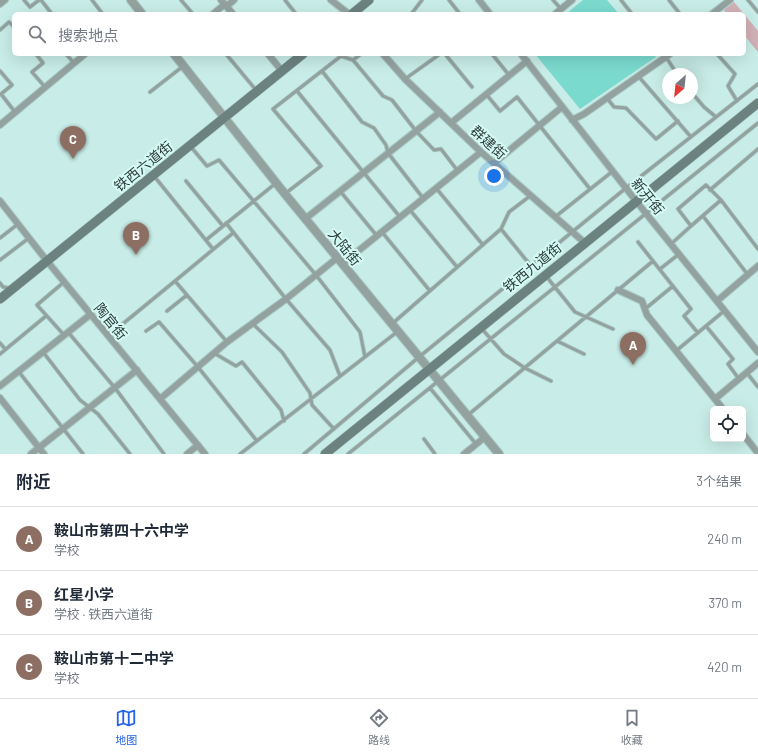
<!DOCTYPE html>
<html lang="zh">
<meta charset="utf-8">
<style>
:root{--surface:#fff;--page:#f6f6f7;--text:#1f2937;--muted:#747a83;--line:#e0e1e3;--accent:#2563eb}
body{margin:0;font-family:Barlow,"Noto Sans SC",sans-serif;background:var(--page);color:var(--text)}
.controls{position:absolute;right:12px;bottom:12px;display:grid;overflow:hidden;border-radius:6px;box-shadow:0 4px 16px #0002}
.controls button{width:36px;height:36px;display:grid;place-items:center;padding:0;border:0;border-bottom:1px solid var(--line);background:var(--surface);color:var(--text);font:20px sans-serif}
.compass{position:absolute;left:662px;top:68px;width:36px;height:36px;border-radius:50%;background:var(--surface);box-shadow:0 4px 16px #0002;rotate:207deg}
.you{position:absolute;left:494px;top:176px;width:14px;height:14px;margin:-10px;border:3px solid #fff;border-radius:50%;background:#1a73e8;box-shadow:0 0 0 6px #1a73e833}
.badge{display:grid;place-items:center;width:26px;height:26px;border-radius:50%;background:var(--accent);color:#fff;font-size:13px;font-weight:700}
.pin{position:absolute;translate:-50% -33px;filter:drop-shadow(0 1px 2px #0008)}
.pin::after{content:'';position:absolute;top:21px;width:14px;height:12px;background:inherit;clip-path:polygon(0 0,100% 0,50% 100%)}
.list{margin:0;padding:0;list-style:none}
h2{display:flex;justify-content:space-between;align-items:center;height:52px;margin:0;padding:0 16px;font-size:17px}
h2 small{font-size:13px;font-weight:400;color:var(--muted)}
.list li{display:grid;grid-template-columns:26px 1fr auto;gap:12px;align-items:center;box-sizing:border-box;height:64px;padding:0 16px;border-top:1px solid var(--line)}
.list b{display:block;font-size:15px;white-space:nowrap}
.list p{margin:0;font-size:13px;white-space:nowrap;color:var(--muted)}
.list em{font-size:13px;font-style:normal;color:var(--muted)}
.icon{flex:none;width:22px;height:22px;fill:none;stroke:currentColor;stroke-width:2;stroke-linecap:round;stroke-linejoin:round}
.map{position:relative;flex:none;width:758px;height:454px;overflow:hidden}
.search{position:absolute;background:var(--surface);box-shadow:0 4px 16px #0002;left:12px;right:12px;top:12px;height:44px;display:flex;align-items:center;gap:10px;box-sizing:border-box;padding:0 14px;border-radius:6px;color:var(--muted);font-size:15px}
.sheet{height:244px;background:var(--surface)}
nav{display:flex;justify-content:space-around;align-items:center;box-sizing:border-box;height:56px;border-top:1px solid var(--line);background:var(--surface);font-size:11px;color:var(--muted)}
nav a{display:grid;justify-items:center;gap:2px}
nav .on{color:var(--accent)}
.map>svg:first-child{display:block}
.green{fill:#7bdace}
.building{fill:#d1b0b6}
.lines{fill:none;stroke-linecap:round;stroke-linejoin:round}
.service-casing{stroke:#a9c9c4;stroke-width:4.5}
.minor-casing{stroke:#a9c9c4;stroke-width:8}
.tertiary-casing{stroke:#a9c9c4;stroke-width:10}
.secondary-casing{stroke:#a9c9c4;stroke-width:10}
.service{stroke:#93a29f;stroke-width:3}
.minor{stroke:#93a29f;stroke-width:6}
.tertiary{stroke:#93a29f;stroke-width:8}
.secondary{stroke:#6c827f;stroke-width:9}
.labels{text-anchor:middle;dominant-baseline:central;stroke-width:4;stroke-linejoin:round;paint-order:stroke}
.street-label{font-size:14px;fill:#2c3b39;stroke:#d5faf4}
</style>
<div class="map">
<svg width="758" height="454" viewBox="0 0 758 454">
<rect width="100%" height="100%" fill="#c8ece7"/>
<path class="green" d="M 583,0 L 607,0 L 619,14 L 566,14 Z
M 535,54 L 654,54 L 656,57 L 580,109 Z"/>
<path class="building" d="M 734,2 L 744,14 L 727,14 L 724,10 Z
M 744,14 L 758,31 L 758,52 L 744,35 Z"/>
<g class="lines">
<defs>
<path id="service" d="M 24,0 L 30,7 L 39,0
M 41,0 L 52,14
M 92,0 L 102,13 L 100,14
M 181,0 L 193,14
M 285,0 L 296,14
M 449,0 L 460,14
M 553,0 L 561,9
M 621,0 L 632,14
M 669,0 L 680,14
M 748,0 L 758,12
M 412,13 L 422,0
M 0,30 L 9,22 L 14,27
M 36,54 L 43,63 L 32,72 L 45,87
M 66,54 L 74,63
M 226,54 L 256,90
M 445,54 L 472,87
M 492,54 L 509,75
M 664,54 L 677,74
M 717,54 L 735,74 L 728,86 L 737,101
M 353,60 L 383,96 L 392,100 L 416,131 L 434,150 L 441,149 L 457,170
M 0,71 L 12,85 L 1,94 L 15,112
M 322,71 L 362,122 L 374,128 L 386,145 L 388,153 L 423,198
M 639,77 L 691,137
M 405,79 L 440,54
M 297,91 L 400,217
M 150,92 L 182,67
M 692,93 L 704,107 L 716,117
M 486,94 L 500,111 L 517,97 L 590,189
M 607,98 L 614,107 L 626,108 L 656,139 L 678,121
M 191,147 L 207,166 L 219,160 L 316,275 L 360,332 L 365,357
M 154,176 L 213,249
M 186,181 L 223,226
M 436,188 L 483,245
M 710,190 L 758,149
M 340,191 L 377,236
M 286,193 L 321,166 L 273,109 L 341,56 L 353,60 L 361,54
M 410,210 L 457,267
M 703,216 L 748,275
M 555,217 L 613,171
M 226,223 L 286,299 L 330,350 L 340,376
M 691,226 L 721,200
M 501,229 L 531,266
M 382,232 L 430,291
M 0,238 L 18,224
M 206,240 L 276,183
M 638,242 L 691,309 L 684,316 L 698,333
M 671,244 L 691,226 L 678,209 L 706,185 L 721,200 L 758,249
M 0,260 L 29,238
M 660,269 L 679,254
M 546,276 L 575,312 L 613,329
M 0,283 L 3,287 L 9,288
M 645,309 L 673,286
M 167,311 L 187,295
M 393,323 L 501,229 L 509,212 L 530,196
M 253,324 L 282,352 L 310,393 L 312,405 L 334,429
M 706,326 L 733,359 L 728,364 L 739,379
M 482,329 L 504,354 L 525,368 L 551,381
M 146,331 L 159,322 L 198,367 L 257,441
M 68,332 L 115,388 L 164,454
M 64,335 L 37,305 L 64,282
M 108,336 L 175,281
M 557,341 L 584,354
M 227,342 L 175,281 L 233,233
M 0,343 L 5,349
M 676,351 L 724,311
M 43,352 L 80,400 L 98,414 L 130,454
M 214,353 L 236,366 L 242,362 L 281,410 L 284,421
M 0,354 L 46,316
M 19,372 L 83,454
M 747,373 L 758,387
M 430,388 L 476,444
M 468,415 L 653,261
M 424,439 L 435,454
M 240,454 L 397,332
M 304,454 L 419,357 L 626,188 L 758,84
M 348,454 L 758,123"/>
<path id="minor" d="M 221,0 L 233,14
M 331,0 L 349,14
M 479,0 L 490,14
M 0,4 L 5,0
M 227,6 L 234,0
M 213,14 L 225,4
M 555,14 L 572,0
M 712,14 L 730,0
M 268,54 L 282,71
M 383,54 L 405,79 L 481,152 L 585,243
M 521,54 L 636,201 L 758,352
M 572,120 L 584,114 L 670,54
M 451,123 L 527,61
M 0,125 L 85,54
M 494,163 L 562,107
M 0,201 L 47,261 L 205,454
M 305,219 L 440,112
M 342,264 L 481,152
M 618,290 L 642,301 L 647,315 L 723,409
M 717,301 L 758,266
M 0,386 L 91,314
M 0,398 L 44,454
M 160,399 L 227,342 L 286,299 L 337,258
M 715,399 L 758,363
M 743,434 L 757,452
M 31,454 L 137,370
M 187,454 L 198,445
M 464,454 L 485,437"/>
<path id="tertiary" d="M 131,0 L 142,14
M 174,54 L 285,194 L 499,454"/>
<path id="secondary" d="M 352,14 L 369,0
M 0,299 L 303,54
M 325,454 L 758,103"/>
</defs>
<use href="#service" class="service-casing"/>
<use href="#minor" class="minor-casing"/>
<use href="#tertiary" class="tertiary-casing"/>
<use href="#secondary" class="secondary-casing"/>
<use href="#service" class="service"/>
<use href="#minor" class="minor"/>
<use href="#tertiary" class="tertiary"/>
<use href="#secondary" class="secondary"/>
</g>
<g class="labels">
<g class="street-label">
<text transform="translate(489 142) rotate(42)">群建街</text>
<text transform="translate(143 166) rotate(-39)">铁西六道街</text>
<text transform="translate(648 196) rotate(51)">新开街</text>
<text transform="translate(345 247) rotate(51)">大陆街</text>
<text transform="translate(532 267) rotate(-39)">铁西九道街</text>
<text transform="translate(111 321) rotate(51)">陶官街</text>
</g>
</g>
</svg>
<div class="controls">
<button><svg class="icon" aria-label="locate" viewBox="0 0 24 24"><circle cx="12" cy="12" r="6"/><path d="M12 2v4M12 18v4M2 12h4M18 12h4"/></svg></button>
</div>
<svg class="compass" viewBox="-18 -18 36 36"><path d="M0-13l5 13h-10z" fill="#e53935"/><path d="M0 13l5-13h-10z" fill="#747a83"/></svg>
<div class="you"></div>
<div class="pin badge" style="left:633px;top:365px;background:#8d6e63">A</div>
<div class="pin badge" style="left:136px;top:255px;background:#8d6e63">B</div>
<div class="pin badge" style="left:73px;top:159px;background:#8d6e63">C</div>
<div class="search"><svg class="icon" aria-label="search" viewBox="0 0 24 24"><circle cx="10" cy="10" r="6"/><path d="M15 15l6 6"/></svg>搜索地点</div>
</div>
<section class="sheet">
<h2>附近<small>3个结果</small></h2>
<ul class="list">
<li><span class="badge" style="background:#8d6e63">A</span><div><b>鞍山市第四十六中学</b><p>学校</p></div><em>240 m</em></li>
<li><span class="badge" style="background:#8d6e63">B</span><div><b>红星小学</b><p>学校 · 铁西六道街</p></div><em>370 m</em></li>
<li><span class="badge" style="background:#8d6e63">C</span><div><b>鞍山市第十二中学</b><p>学校</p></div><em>420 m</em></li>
</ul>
</section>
<nav>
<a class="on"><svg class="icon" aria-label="map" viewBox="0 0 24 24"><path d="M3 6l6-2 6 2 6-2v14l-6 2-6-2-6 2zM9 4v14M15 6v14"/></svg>地图</a>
<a><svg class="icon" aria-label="directions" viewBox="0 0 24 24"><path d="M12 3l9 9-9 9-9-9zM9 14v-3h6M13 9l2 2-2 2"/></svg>路线</a>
<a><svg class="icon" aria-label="saved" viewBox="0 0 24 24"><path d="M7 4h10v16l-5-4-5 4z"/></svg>收藏</a>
</nav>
